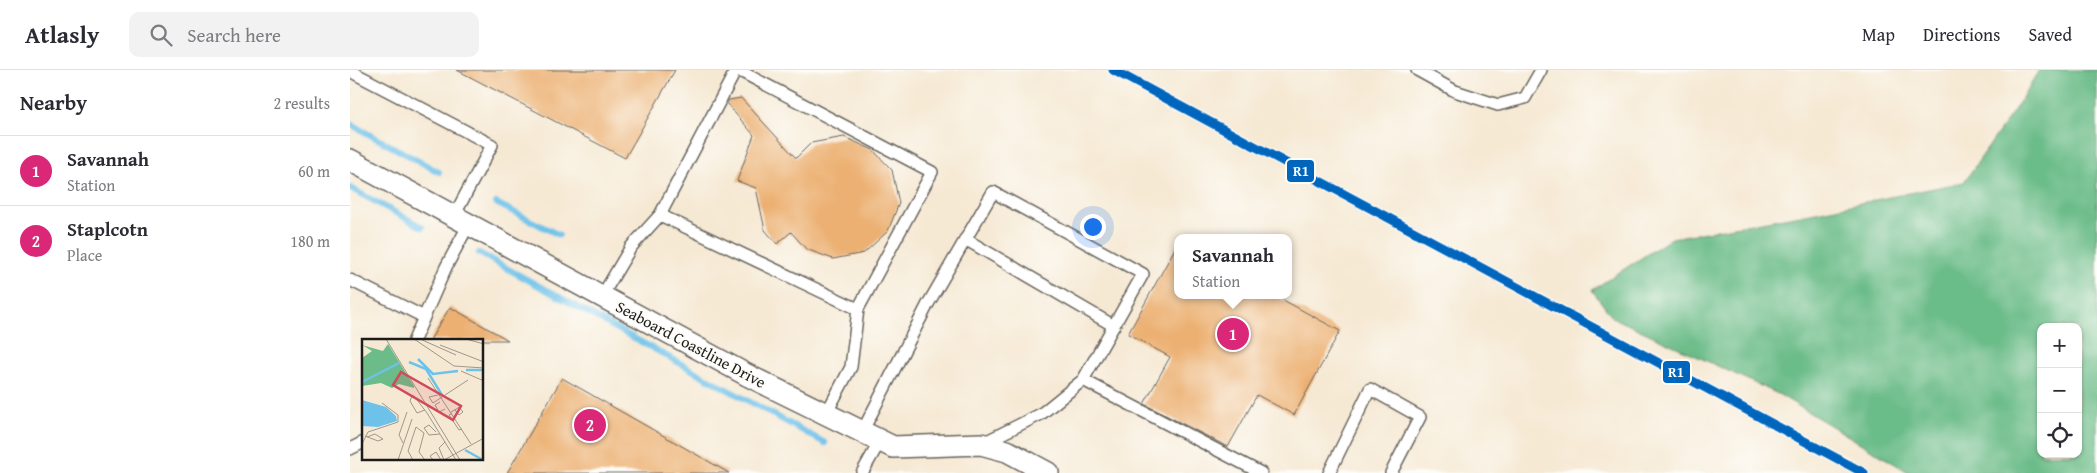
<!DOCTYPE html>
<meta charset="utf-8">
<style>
:root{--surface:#fff;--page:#f2f2f3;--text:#2b2b33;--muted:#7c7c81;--line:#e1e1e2;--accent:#db2777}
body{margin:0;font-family:"Gentium Book Plus",serif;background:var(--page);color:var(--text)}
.controls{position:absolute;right:15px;bottom:15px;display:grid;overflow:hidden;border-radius:10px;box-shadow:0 1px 4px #0004}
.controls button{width:45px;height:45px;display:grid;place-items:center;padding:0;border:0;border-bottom:1px solid var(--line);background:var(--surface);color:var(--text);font:25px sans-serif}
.you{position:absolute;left:742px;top:156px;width:18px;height:18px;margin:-12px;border:4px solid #fff;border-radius:50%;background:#1a73e8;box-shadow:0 0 0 8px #1a73e833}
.badge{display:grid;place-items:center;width:32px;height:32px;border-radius:50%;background:var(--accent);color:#fff;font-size:16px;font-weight:700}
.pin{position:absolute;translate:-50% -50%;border:2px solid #fff;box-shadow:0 1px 5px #0006}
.popup{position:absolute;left:824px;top:164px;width:118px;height:65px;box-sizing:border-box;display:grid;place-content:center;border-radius:10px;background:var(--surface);filter:drop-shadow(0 1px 4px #0005);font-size:16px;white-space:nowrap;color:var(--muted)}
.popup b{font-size:19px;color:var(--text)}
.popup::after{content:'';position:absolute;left:50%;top:100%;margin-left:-10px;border:10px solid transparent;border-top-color:var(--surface)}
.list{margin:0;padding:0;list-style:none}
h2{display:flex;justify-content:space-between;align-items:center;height:65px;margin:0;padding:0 20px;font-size:21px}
h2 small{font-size:16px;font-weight:400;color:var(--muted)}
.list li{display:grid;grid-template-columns:32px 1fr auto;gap:15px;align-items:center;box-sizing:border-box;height:70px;padding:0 20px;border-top:1px solid var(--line)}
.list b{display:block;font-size:19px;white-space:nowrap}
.list p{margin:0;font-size:16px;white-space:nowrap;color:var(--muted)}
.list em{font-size:16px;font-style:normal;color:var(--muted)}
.icon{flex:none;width:28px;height:28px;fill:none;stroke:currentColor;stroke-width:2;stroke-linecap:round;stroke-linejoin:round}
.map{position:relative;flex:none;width:1747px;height:403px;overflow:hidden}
header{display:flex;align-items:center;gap:30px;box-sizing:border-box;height:70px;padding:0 25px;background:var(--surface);border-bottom:1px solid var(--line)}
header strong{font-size:24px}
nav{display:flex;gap:28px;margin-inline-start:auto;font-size:18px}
.search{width:350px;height:45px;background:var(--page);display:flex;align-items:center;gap:12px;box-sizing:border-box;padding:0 18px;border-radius:10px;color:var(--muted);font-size:19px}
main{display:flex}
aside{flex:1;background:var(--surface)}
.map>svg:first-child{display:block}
.forest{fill:#6bbc88;stroke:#446c52;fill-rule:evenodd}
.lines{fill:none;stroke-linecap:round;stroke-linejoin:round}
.stream{stroke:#6ec2ea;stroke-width:6}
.building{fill:#ecb072}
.service-casing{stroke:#68645c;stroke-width:14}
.minor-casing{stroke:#68645c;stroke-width:24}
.service{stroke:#fff;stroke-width:11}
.minor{stroke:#fff;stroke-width:21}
.rail{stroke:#1c1c1c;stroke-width:4}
.rail-1-casing{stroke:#fdfcf7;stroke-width:12}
.rail-1{stroke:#0065bd;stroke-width:9}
.labels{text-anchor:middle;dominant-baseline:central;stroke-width:4;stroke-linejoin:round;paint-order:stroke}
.street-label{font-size:16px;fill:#1c1c1c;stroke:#fdfcf7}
.inset-river{fill:none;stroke:#6ec2ea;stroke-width:2.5}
.inset-road{fill:none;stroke:#9f978a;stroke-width:1}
.view{fill:#d1495b;fill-opacity:0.15;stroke:#d1495b;stroke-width:2.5}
.inset-edge{fill:none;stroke:#1c1c1c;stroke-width:2.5}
.line-badge{stroke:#fdfcf7;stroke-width:2}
.badge-label{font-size:14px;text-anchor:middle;font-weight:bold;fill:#fff}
</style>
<header>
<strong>Atlasly</strong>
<div class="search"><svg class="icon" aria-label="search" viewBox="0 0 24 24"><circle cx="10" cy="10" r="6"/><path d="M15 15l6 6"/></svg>Search here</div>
<nav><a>Map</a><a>Directions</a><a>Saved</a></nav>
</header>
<main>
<aside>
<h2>Nearby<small>2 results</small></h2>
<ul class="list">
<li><span class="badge">1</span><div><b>Savannah</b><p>Station</p></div><em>60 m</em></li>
<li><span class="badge">2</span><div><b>Staplcotn</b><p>Place</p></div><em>180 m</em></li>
</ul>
</aside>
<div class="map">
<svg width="1747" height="403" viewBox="0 0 1747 403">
<rect width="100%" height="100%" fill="#fdfcf7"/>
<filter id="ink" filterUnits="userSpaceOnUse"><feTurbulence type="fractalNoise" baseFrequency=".02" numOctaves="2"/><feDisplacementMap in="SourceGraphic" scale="10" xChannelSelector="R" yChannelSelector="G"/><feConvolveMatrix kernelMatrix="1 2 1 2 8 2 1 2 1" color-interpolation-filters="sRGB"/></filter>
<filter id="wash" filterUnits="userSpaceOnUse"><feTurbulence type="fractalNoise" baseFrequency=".0096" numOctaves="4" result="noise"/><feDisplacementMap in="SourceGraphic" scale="20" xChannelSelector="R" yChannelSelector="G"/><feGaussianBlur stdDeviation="1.12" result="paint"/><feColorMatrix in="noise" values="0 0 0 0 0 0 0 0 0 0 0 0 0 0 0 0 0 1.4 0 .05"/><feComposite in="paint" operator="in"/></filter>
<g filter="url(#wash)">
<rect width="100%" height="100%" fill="#f6e9d4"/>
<path class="forest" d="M 1689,0 L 1747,0 L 1747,403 L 1560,403 L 1430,325 L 1262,247 L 1242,220 L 1322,168 L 1451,145 L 1614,112 L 1667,36 ZM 1691,257 L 1728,257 L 1728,384 L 1691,384 Z"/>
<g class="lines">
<path class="stream" d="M 0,54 L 89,102
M 0,118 L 72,157
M 146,133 L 209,165
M 129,183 L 475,373"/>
</g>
<g id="blocks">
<path class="building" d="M 107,0 L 325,0 L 275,88 Z
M 391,28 L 446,88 L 461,73 L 494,67 L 523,80 L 542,100 L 549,133 L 538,161 L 514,183 L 483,189 L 456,179 L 441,162 L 427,174 L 415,160 L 406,118 L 387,111 L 404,65 L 377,34 L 379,30 Z
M 828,173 L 828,225 L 924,225 L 990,261 L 944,345 L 907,325 L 878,377 L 794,334 L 820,287 L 778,264 Z
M 100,237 L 158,270 L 80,270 Z
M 212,308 L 379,403 L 157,403 Z"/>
</g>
</g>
<g filter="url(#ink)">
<use href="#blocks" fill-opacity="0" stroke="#68645c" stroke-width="1"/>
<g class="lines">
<defs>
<path id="service" d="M 388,0 L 582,102 L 508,239
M 1067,0 L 1105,21 L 1148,35 L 1175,28 L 1191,0
M 0,1 L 142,75 L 104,146
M 310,145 L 386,0
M 615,169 L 764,256
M 0,210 L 74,247
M 252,226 L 281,177 L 310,145 L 508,239 L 501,297 L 476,344
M 64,270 L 96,197 L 119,154
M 733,310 L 911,403
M 512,362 L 578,234 L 643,122 L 793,204 L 733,310 L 691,344 L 633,373
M 0,379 L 14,372
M 512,403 L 530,371
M 979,403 L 1020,319 L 1070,347 L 1041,403"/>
<path id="minor" d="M 0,90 L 397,305 L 543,377 L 631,374 L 657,381 L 698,403"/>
</defs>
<use href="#service" class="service-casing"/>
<use href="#minor" class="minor-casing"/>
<use href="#service" class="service"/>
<use href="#minor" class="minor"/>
<path class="rail" d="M 763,0 L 1514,403"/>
<defs>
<path id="rail-1" d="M 763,0 L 1514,403"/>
</defs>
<use href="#rail-1" class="rail-1-casing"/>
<use href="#rail-1" class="rail-1"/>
</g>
</g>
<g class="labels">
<g class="street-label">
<text transform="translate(341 274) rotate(28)">Seaboard Coastline Drive</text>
</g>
</g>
<g transform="translate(12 269)">
<rect width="121" height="121" fill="#f6e9d4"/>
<path d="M 26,5 L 52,47 L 52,49 L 37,45 L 30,49 L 19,44 L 0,47 L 0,19 L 10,12 L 0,6 L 21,12 Z" fill="#6bbc88"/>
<path d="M 0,61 L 24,68 L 34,77 L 35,82 L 16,88 L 0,87 Z" fill="#6ec2ea"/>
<path class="inset-river" d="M 56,20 L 71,35 L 96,32M 47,23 L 64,30 L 80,56M 104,31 L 122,31M 0,43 L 37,24M 103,111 L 121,121"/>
<path class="inset-road" d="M 24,0 L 98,121M 52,0 L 92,27 L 122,29M 58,0 L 94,16M 104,0 L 122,5M 78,6 L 122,23M 99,32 L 122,42M 66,39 L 109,105M 76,56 L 67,58 L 71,64 L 80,58M 80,58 L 106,41M 78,63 L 73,66 L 77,73 L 83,70M 63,71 L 55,74 L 48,62 L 50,57 L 52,57 L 65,74 L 94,121M 89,73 L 96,69 L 97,68 L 101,73 L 97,76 L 93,71M 90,74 L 87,76 L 97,91 L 100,90M 74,93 L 67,86 L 62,89 L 67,96 L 78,95M 3,97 L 16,102 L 21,100 L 13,95 L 5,98M 83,103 L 77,109 L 82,121 L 122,99M 41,104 L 37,96 L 45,73M 0,105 L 6,93 L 36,83 L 36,76 L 20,64M 36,121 L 50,80M 51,121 L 46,112 L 54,88 L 62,94 L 57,113 L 63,121M 71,121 L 68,117 L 74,113 L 79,121"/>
<path class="view" d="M 39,33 L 99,67 L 91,81 L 31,46 Z"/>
<rect width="121" height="121" class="inset-edge"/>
</g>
<g class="line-badge">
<rect x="936" y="89" width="29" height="24" rx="5" fill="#0065bd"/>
<rect x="1312" y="290" width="29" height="24" rx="5" fill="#0065bd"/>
</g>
<g class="badge-label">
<text x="951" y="106">R1</text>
<text x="1326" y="307">R1</text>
</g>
</svg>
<div class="controls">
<button>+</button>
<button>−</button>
<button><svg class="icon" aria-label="locate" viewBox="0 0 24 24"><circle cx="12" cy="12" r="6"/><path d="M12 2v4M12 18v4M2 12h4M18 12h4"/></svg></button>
</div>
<div class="you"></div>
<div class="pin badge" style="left:883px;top:264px">1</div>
<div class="popup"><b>Savannah</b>Station</div>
<div class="pin badge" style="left:240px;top:355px">2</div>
</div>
</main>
